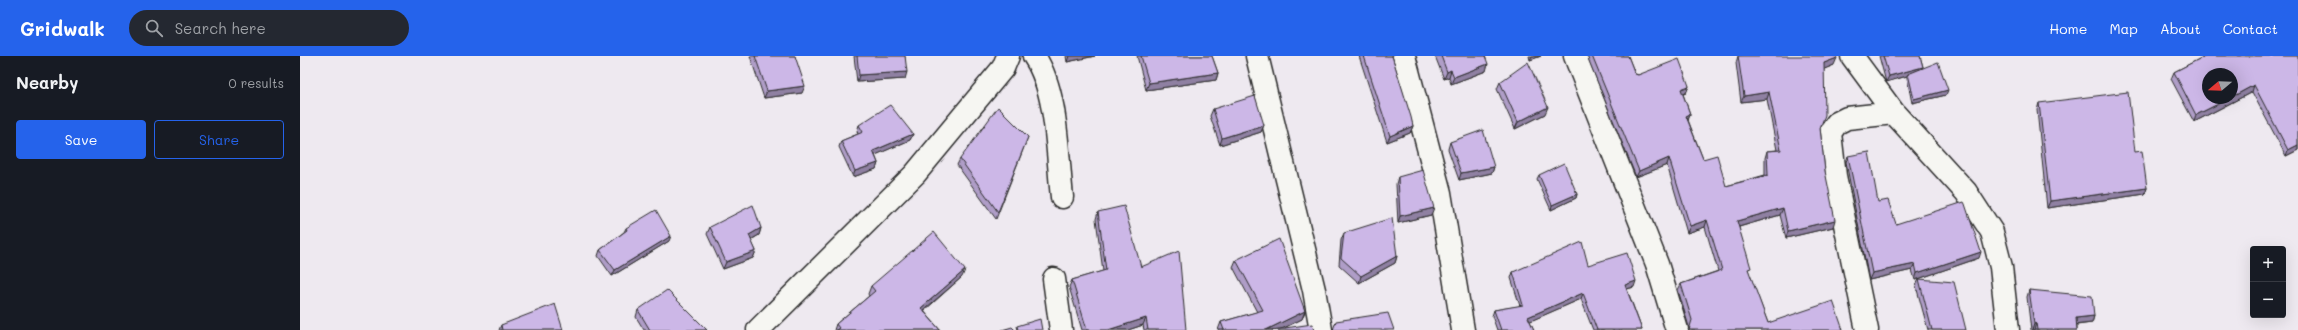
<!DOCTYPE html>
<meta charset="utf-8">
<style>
:root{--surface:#171b24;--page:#242831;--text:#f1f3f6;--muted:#9ea1a6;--line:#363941;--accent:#2563eb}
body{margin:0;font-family:Mali,sans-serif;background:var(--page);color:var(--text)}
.controls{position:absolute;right:12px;bottom:12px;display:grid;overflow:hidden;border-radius:4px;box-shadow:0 4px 16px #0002}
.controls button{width:36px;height:36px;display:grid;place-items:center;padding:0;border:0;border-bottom:1px solid var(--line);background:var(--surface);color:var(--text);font:20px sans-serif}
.compass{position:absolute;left:1902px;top:12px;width:36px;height:36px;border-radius:50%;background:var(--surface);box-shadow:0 4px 16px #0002;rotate:251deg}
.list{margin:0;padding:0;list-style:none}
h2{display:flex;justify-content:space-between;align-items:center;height:52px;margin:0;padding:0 16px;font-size:17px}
h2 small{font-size:13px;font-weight:400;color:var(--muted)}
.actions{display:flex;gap:8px;padding:12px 16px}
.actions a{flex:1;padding:9px 0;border:1px solid var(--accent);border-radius:4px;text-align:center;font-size:14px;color:var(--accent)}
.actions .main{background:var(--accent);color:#fff}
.icon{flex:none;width:22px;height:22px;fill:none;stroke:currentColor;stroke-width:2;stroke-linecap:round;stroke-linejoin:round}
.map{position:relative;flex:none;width:1998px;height:274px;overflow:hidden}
header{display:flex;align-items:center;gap:24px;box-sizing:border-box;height:56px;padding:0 20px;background:var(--accent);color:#fff}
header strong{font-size:19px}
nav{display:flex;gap:22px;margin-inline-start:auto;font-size:14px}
.search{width:280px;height:36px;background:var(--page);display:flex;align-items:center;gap:10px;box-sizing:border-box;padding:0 14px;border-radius:22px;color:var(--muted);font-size:15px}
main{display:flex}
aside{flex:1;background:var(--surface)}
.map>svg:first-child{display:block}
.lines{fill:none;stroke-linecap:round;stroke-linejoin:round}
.minor-casing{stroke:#2b2b2b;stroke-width:25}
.minor{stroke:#f6f6f2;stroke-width:22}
.wall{fill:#af9dc7;stroke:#2b2b2b}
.shaded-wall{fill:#8f80a2;stroke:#2b2b2b}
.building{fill:#ccb7e7;stroke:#2b2b2b}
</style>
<header>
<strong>Gridwalk</strong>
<div class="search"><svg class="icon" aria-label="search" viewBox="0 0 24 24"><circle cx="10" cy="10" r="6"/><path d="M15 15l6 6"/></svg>Search here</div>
<nav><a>Home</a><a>Map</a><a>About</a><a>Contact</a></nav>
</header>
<main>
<aside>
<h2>Nearby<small>0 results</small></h2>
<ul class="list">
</ul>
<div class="actions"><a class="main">Save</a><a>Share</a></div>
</aside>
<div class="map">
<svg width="1998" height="274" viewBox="0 0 1998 274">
<rect width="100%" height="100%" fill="#eee9f0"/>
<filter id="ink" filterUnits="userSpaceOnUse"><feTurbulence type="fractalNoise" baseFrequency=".025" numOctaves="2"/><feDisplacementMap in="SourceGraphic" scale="8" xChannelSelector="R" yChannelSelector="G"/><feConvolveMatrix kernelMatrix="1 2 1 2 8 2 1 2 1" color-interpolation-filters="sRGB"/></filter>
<g filter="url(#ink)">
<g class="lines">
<defs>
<path id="minor" d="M 734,0 C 758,36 757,98 762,141
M 957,0 L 1014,234 L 1021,274
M 1104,0 L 1140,137 L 1163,274
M 1275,0 L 1357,208 L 1377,274
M 1552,0 L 1594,57 L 1666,136 L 1692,176 L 1701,211 L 1708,274
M 754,223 L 761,274
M 458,274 L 615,118 L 703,12 L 708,0
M 1567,274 L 1535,120 L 1530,77 L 1537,67 L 1547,62 L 1594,57"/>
</defs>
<use href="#minor" class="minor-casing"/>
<use href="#minor" class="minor"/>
</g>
<path class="wall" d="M 450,0 L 495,0 L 502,37 L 464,42 Z
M 554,0 L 605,0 L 605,23 L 557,26 Z
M 766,0 L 795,0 L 767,6 Z
M 837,0 L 912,0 L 918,17 L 916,24 L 846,34 Z
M 1059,0 L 1092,0 L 1113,70 L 1110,77 L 1087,86 Z
M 1135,0 L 1185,0 L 1186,15 L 1151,28 L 1149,21 L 1144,23 Z
M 1229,0 L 1241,0 L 1230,4 Z
M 1287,0 L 1328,0 L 1335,18 L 1389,30 L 1386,37 L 1383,38 L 1390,58 L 1388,64 L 1403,103 L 1426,130 L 1465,119 L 1465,102 L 1467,95 L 1477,94 L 1467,43 L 1441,46 L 1436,7 L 1438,0 L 1534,9 L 1524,13 L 1520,72 L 1525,115 L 1533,171 L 1486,182 L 1480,159 L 1439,171 L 1449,217 L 1468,267 L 1543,274 L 1388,274 L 1389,271 L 1378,234 L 1381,228 L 1418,215 L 1405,171 L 1387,177 L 1367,109 L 1336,121 Z
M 1579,0 L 1620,0 L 1623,11 L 1622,12 L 1646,39 L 1612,47 L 1607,22 L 1607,20 L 1586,26 Z
M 1903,0 L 1998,0 L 1998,94 L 1986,100 L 1952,36 L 1894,66 L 1871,23 L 1874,16 L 1903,1 Z
M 1200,26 L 1245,58 L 1215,73 L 1197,33 Z
M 1739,47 L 1835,96 L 1847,132 L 1845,138 L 1747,152 L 1737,54 Z
M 913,53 L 964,69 L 961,76 L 920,89 L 910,60 Z
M 559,69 L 613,78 L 610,84 L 575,99 L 578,107 L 576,113 L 553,121 L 539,91 L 541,85 L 558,78 L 557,75 Z
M 728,81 L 696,163 L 657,109 L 660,103 Z
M 1150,86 L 1194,111 L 1192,117 L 1159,124 L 1148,93 Z
M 1548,100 L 1578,146 L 1596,168 L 1679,202 L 1615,224 L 1612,214 L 1569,224 L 1546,106 Z
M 1239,119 L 1277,138 L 1276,142 L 1251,154 L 1237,123 Z
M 1098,121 L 1131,159 L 1098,167 L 1096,128 Z
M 798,156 L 841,211 L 886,274 L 844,274 L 843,269 L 828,274 L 782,274 L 769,231 L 772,224 L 803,215 L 796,163 Z
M 410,171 L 461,172 L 459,179 L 451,184 L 456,195 L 453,202 L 423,213 L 407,178 Z
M 326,172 L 369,185 L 312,220 L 298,200 L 300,194 L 324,176 Z
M 1044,177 L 1097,200 L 1095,207 L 1059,227 L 1039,209 L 1041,184 Z
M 936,204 L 1005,255 L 1002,263 L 983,272 L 1014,274 L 918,274 L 921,266 L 957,256 L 933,211 Z
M 1288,209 L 1334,231 L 1327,233 L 1342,274 L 1293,274 L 1281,243 L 1230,265 L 1234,274 L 1197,274 L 1192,260 L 1194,254 L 1220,250 L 1211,222 L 1213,216 Z
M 662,221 L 624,255 L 640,274 L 534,274 L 536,268 L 569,240 L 568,238 L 571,230 Z
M 1619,223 L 1666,274 L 1628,274 L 1616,230 Z
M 1729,234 L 1794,260 L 1792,267 L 1777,269 L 1777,274 L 1731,274 L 1727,241 Z
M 338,254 L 407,274 L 344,274 L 336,261 Z
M 201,269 L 263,274 L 199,274 Z"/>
<path class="shaded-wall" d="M 769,0 L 795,0 L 767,6 Z
M 1232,0 L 1241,0 L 1230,4 Z
M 1537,2 L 1534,9 L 1522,14 L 1524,7 Z
M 1188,8 L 1186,15 L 1151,28 L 1154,21 Z
M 1623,11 L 1621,16 L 1608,18 L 1607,20 L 1586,26 L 1589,20 Z
M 1151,14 L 1149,21 L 1144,23 L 1147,16 Z
M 607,16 L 605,23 L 557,26 L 559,19 Z
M 918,17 L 916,24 L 846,34 L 849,27 Z
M 1954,29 L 1952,36 L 1894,66 L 1896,59 L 1930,42 L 1932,42 L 1932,41 Z
M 505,30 L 502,37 L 464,42 L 467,35 Z
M 1389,30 L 1386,37 L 1378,40 L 1381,33 Z
M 1648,34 L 1646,39 L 1612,47 L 1614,43 Z
M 1469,36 L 1467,43 L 1441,46 L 1444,40 Z
M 1248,51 L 1245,58 L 1215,73 L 1218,66 Z
M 1390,58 L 1388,65 L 1386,60 Z
M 964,69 L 961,76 L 920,89 L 922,82 Z
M 1113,70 L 1110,77 L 1087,86 L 1090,80 Z
M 613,78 L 610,84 L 571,101 L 573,95 Z
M 1998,89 L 1998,94 L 1986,100 L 1988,94 Z
M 1369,102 L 1367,109 L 1336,121 L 1339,115 Z
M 578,107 L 576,113 L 553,121 L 555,115 Z
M 1194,111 L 1192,117 L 1159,124 L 1161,117 Z
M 1847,132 L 1845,138 L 1747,152 L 1750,145 Z
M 1277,138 L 1276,142 L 1251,154 L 1252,149 Z
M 1134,152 L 1131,159 L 1098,167 L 1100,160 Z
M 1483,152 L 1480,159 L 1435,172 L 1437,165 Z
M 1407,164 L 1405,171 L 1387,177 L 1390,170 Z
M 1535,164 L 1533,171 L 1486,182 L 1488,175 Z
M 461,172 L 459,179 L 447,186 L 449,179 Z
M 371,180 L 369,185 L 312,220 L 315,214 Z
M 456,195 L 453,202 L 423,213 L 426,206 Z
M 1681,196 L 1679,202 L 1615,224 L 1617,217 Z
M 1097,200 L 1095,207 L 1059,227 L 1061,220 Z
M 1615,208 L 1612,214 L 1569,224 L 1572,217 Z
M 665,214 L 662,221 L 618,259 L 621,252 Z
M 1336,225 L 1334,231 L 1323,234 L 1325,229 Z
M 1283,237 L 1281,243 L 1226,267 L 1228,261 Z
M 1005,255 L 1002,263 L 980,274 L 966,274 Z
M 1794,260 L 1792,267 L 1774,269 L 1776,262 Z
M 846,262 L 843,269 L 828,274 L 808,274 Z
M 1736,267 L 1734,274 L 1732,274 L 1734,268 Z"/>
<path class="building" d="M 455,0 L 495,0 L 505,30 L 467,35 Z
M 557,0 L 605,0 L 607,16 L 559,19 Z
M 841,0 L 912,0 L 918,17 L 849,27 Z
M 1064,0 L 1092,0 L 1111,61 L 1113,70 L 1090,80 Z
M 1141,0 L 1185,0 L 1188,8 L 1154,21 L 1151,14 L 1147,16 Z
M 1292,0 L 1328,0 L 1335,18 L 1338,19 L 1379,3 L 1389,30 L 1381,33 L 1390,58 L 1386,60 L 1403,103 L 1417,99 L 1426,130 L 1468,119 L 1467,95 L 1481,94 L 1469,36 L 1444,40 L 1438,0 L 1536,0 L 1537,2 L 1524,7 L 1525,59 L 1520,72 L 1525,115 L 1535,164 L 1488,175 L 1483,152 L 1437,165 L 1451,212 L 1448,213 L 1468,267 L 1533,245 L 1543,274 L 1389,274 L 1392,264 L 1381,228 L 1422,214 L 1407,164 L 1390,170 L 1369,102 L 1339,115 Z
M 1583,0 L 1620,0 L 1623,11 L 1589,20 Z
M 1905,0 L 1998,0 L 1998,89 L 1988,94 L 1954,29 L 1932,41 L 1932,18 L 1908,18 L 1908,42 L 1930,42 L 1896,59 L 1874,16 Z
M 1228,6 L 1248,51 L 1218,66 L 1200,26 Z
M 1638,6 L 1648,34 L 1614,43 L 1608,18 Z
M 1828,36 L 1835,96 L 1842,95 L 1847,132 L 1750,145 L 1739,47 Z
M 955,40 L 964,69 L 922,82 L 913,53 Z
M 590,49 L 613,78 L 573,95 L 578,107 L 555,115 L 541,85 L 563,76 L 559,69 Z
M 698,51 L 728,81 L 698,156 L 660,103 Z
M 1183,74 L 1194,111 L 1161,117 L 1150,86 Z
M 1569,96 L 1578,146 L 1588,144 L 1596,168 L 1664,146 L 1665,148 L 1681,196 L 1617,217 L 1615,208 L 1572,217 L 1548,100 Z
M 1264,107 L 1277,138 L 1252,149 L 1239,119 Z
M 1123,114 L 1134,152 L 1100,160 L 1098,121 Z
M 453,149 L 461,172 L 449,179 L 456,195 L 426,206 L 410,171 Z
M 824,150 L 841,211 L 879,195 L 886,274 L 848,274 L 846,262 L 808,274 L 787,274 L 772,224 L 806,214 L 798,156 Z
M 356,154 L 371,180 L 315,214 L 300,194 L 327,174 L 326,172 Z
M 1092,162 L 1097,200 L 1061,220 L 1041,202 L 1044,177 Z
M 634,176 L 665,214 L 621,252 L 640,274 L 536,274 L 539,272 L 536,268 L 575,235 L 571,230 Z
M 979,183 L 1005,255 L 966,274 L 924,274 L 921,266 L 963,254 L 936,204 Z
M 1282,186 L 1288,209 L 1327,197 L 1336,225 L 1325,229 L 1342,274 L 1297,274 L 1283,237 L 1228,261 L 1234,274 L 1201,274 L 1194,254 L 1223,249 L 1213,216 Z
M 1619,223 L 1654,226 L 1666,274 L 1632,274 Z
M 367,234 L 407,274 L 350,274 L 338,254 Z
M 1729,234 L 1792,240 L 1794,260 L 1776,262 L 1777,274 L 1737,274 L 1736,267 L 1734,268 Z
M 255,248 L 263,274 L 202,274 L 201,269 Z
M 1088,257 L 1094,274 L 1033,274 L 1036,265 Z
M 740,263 L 742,274 L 718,274 L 717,270 Z
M 1012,268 L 1014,274 L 972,274 Z
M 712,271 L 715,274 L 702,274 Z"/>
</g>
</svg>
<div class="controls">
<button>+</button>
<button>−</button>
</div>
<svg class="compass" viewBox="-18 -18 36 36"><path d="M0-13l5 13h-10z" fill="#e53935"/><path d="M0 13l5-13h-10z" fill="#9ea1a6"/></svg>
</div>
</main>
